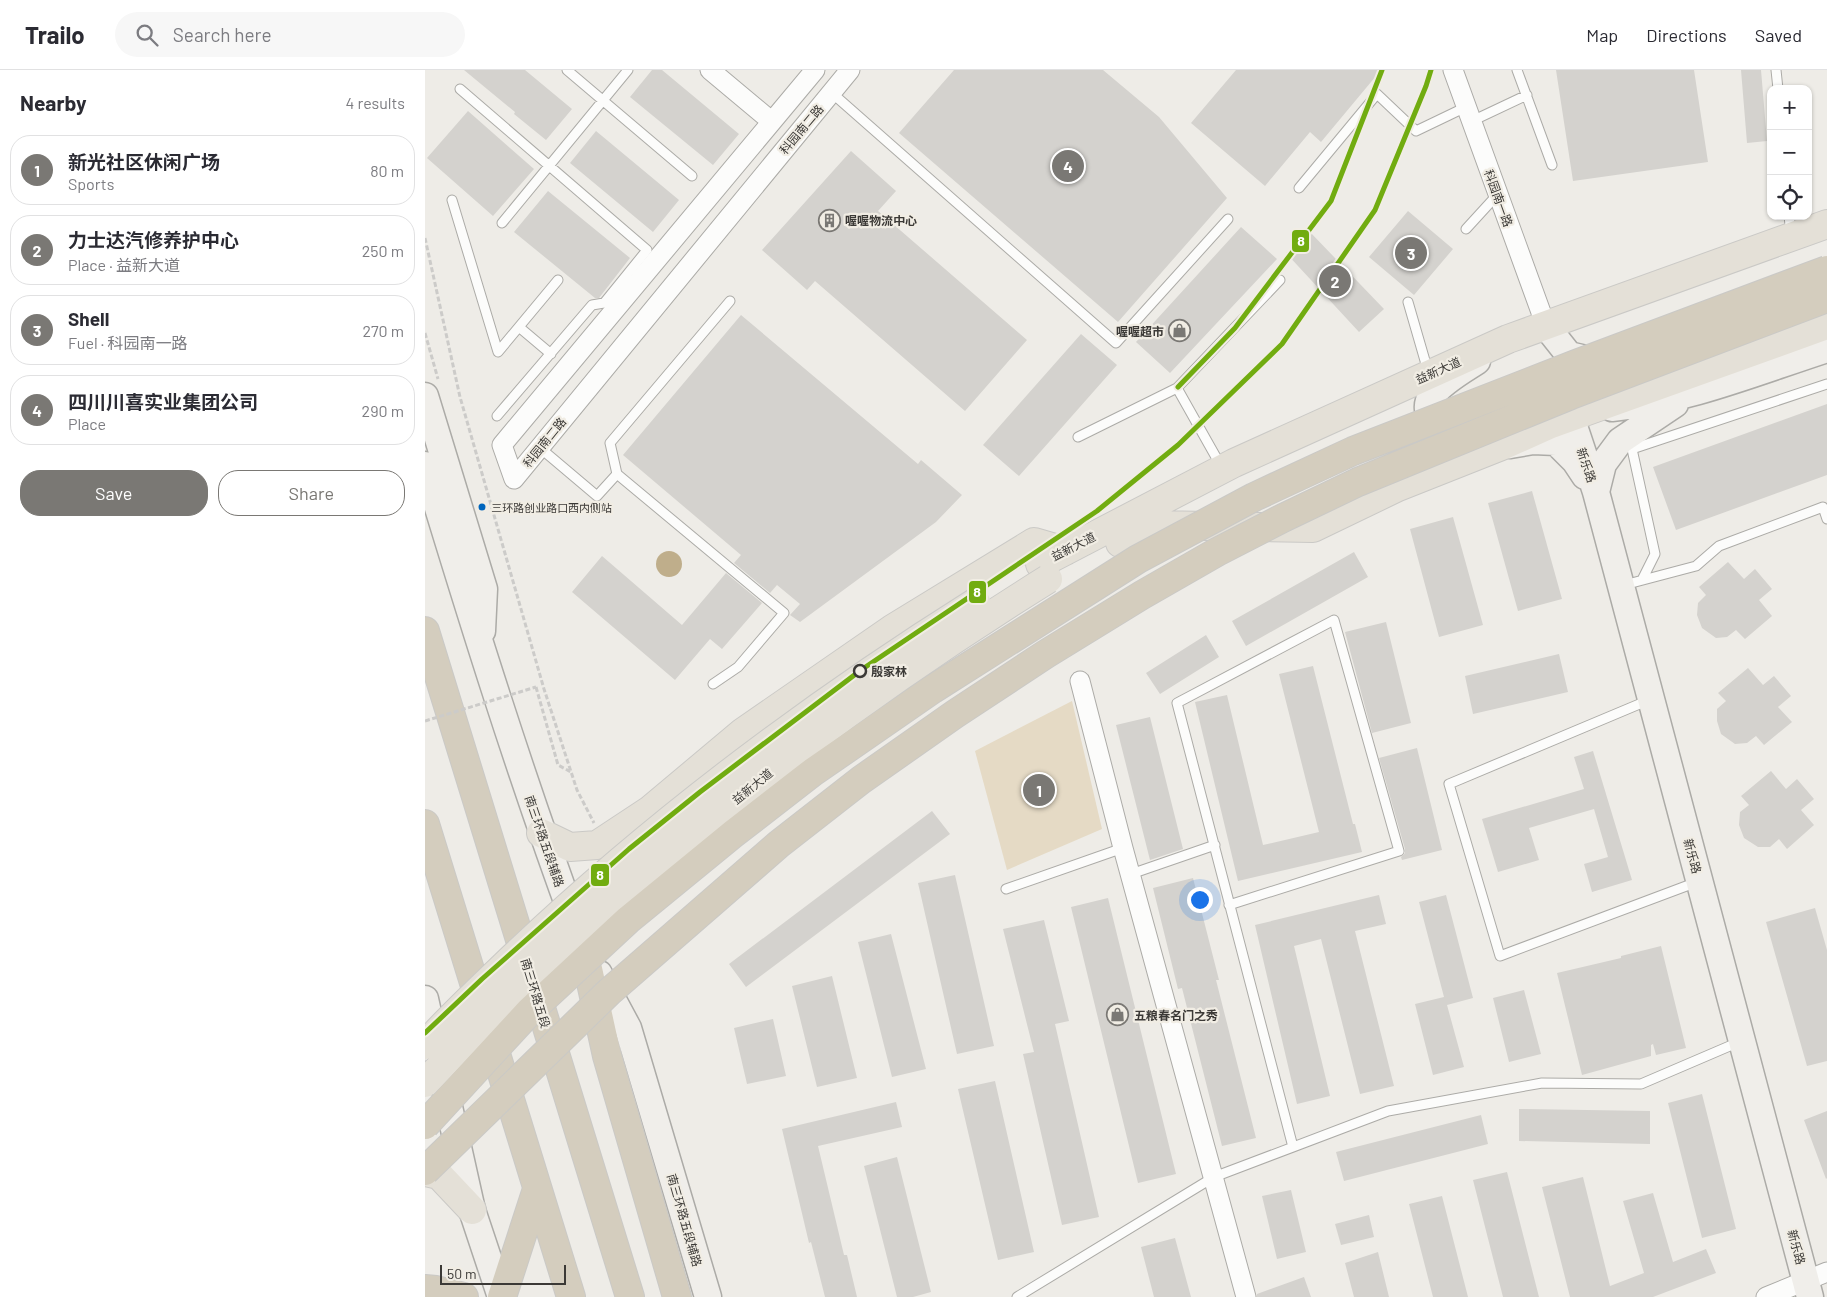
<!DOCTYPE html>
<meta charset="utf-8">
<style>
:root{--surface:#fff;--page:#f7f7f7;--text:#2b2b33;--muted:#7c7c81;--line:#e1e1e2;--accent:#7a7874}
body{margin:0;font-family:Barlow,"Noto Sans SC",sans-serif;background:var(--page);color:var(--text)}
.controls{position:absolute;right:15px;top:15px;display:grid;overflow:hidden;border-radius:10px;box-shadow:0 1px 4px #0004}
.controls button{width:45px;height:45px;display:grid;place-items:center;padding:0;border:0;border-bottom:1px solid var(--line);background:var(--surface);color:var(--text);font:25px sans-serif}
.scale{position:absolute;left:15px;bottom:12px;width:126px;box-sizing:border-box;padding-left:5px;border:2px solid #3b3936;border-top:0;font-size:14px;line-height:18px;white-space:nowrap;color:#3b3936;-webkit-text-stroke:4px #f1ede4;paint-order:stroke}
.you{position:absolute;left:774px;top:829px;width:18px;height:18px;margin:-12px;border:4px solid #fff;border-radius:50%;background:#1a73e8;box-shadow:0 0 0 8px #1a73e833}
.badge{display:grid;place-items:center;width:32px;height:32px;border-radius:50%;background:var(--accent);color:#fff;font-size:16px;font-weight:700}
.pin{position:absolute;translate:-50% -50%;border:2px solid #fff;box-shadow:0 1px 5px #0006}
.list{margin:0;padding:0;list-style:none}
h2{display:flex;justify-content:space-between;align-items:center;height:65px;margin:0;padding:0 20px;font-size:21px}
h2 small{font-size:16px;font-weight:400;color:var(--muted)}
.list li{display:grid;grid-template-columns:32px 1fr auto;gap:15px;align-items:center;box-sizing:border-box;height:70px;margin:0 10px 10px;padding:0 10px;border:1px solid var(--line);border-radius:20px}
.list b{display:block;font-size:19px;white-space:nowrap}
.list p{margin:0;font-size:16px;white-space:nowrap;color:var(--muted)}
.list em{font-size:16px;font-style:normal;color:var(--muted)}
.actions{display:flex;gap:10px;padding:15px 20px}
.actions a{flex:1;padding:11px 0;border:1px solid var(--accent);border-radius:20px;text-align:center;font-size:18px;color:var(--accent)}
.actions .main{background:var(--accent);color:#fff}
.icon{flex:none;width:28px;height:28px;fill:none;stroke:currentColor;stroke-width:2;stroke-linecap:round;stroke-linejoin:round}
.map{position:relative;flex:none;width:1402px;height:1227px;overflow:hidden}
header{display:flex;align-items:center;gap:30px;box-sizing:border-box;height:70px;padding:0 25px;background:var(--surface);border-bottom:1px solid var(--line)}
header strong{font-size:24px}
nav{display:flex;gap:28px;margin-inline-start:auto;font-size:18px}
.search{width:350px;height:45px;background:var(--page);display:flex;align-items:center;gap:12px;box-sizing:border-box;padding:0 18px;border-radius:28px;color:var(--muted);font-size:19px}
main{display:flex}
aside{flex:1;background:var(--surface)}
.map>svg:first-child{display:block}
.green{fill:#e5dac5}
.water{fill:#bfae8b}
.building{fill:#d4d2ce}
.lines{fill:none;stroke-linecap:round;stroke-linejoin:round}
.lane-casing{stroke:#acaba7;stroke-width:11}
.street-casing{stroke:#acaba7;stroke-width:21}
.secondary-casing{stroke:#acaba7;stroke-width:29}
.primary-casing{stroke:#cac9c6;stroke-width:30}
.highway-casing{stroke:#cac9c6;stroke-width:30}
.path{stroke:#cccbc9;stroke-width:3;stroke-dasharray:5 2.5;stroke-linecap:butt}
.lane{stroke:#fcfcfb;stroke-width:9}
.street{stroke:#fcfcfb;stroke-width:19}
.secondary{stroke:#f0eeea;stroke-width:26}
.primary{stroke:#e4e0d7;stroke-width:28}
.highway{stroke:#d4cdbe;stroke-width:28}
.primary-bridge-casing{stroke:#cac9c6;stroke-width:30;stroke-linecap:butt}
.highway-bridge-casing{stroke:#cac9c6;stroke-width:30;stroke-linecap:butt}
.path-bridge{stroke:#cccbc9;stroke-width:3;stroke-dasharray:5 2.5;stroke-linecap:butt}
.primary-bridge{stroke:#e4e0d7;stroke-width:28}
.highway-bridge{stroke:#d4cdbe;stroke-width:28}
.metro-1-casing{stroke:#f1ede4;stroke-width:9}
.metro-1{stroke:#71ac10;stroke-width:5}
.bus-dot{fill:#0065bd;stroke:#f1ede4;stroke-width:2}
.stop-dot{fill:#f1ede4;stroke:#3b3936;stroke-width:2.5}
.labels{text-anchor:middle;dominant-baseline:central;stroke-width:4.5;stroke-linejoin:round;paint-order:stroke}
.bus-label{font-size:11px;fill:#3b3936;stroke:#f1ede4;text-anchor:start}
.street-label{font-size:12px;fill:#3b3936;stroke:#f1ede4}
.poi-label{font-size:12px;font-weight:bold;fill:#3b3936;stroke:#f1ede4;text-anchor:start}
.stop-label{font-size:12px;font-weight:bold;fill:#3b3936;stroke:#f1ede4;text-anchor:start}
.line-badge{stroke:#f1ede4;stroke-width:2}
.badge-label{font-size:14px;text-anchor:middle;font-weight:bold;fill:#fff}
</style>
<header>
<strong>Trailo</strong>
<div class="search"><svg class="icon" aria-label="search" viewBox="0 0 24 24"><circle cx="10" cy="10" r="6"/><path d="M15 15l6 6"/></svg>Search here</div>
<nav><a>Map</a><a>Directions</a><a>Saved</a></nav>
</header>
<main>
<aside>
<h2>Nearby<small>4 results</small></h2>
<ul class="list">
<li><span class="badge">1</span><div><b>新光社区休闲广场</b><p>Sports</p></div><em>80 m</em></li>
<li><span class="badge">2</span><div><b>力士达汽修养护中心</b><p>Place · 益新大道</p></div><em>250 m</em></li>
<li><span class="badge">3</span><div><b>Shell</b><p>Fuel · 科园南一路</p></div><em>270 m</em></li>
<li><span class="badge">4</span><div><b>四川川喜实业集团公司</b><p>Place</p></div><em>290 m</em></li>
</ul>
<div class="actions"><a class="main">Save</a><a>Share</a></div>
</aside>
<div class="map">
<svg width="1402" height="1227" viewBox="0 0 1402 1227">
<rect width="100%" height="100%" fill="#eeece7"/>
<path class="green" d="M 647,631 L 677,759 L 582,800 L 550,681 Z"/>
<path class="water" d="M231 494a13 13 0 1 1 26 0a13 13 0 1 1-26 0Z"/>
<path class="building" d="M 39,0 L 100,0 L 147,39 L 121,70 L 89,44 L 90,42 Z
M 227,0 L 237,0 L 314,64 L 288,95 L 205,27 Z
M 529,0 L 678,0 L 734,47 L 802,128 L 693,252 L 474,63 Z
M 811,0 L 956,0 L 896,72 L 885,62 L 840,116 L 766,53 Z
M 1131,0 L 1269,0 L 1283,92 L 1148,111 Z
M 1316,0 L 1336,0 L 1342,71 L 1322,73 Z
M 43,41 L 109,99 L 68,146 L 2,88 Z
M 171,61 L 254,130 L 228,162 L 145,93 Z
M 426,81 L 471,121 L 453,141 L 602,270 L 540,341 L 390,211 L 382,220 L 337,180 Z
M 123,121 L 205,188 L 174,228 L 170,228 L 89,162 Z
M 983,141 L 1028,179 L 989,225 L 944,187 Z
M 816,157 L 852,189 L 745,303 L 711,272 Z
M 885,162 L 959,239 L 934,262 L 861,183 Z
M 316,245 L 493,394 L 496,390 L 537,425 L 511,452 L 375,552 L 365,545 L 375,534 L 352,515 L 345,523 L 309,493 L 316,485 L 198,385 Z
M 656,264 L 692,295 L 594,406 L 558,375 Z
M 1402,334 L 1402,405 L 1251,460 L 1228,397 Z
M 1107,421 L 1137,529 L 1093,541 L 1063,433 Z
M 1028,447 L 1058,555 L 1014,567 L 985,459 Z
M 929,482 L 943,507 L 821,576 L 807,551 Z
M 177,486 L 257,555 L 301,503 L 337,533 L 297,579 L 285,569 L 250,610 L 147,522 Z
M 1303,492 L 1319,509 L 1330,499 L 1347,519 L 1334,530 L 1347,546 L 1320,569 L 1311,560 L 1302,567 L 1291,568 L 1277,558 L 1272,545 L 1273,533 L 1281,525 L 1274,517 Z
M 961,552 L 986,653 L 947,663 L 920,562 Z
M 781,565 L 794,587 L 735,624 L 721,603 Z
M 1134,584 L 1143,622 L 1048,644 L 1040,606 Z
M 888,596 L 928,754 L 930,754 L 937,782 L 813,811 L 770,632 L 802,625 L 838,775 L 894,762 L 854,604 Z
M 1323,598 L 1338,615 L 1349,606 L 1366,626 L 1353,637 L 1367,652 L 1339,675 L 1331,666 L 1322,673 L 1310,674 L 1296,664 L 1292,651 L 1292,639 L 1301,631 L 1293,623 Z
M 725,647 L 758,779 L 725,790 L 691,655 Z
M 992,678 L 1017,780 L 977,790 L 976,787 L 980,783 L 980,779 L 954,688 Z
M 1168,681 L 1207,810 L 1167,822 L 1159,794 L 1183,787 L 1169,739 L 1104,758 L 1114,790 L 1073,802 L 1057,749 L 1159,719 L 1149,687 Z
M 1346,701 L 1361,719 L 1372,709 L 1389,729 L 1376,740 L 1389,755 L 1362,779 L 1354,769 L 1345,777 L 1333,777 L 1319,768 L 1314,755 L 1315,742 L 1324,735 L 1316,726 Z
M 507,741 L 525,764 L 321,917 L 304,894 Z
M 530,805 L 569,976 L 532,984 L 493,813 Z
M 768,808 L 794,910 L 791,910 L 831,1068 L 797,1076 L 757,918 L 753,919 L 728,818 Z
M 954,825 L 961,854 L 930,861 L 969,1016 L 935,1024 L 896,869 L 869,876 L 905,1026 L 872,1034 L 830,855 Z
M 1021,825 L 1048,928 L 1022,935 L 1039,997 L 1008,1005 L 990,934 L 1019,927 L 994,832 Z
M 683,828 L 751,1104 L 713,1113 L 646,837 Z
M 1390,838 L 1402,880 L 1402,991 L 1382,996 L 1341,852 Z
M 619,850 L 644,951 L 630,954 L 674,1147 L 637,1155 L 598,984 L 609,982 L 578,859 Z
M 466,864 L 501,999 L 467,1007 L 433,872 Z
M 1236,876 L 1261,978 L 1231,985 L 1228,974 L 1226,975 L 1226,986 L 1157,1005 L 1132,903 L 1196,888 L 1196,886 Z
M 407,906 L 432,1008 L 392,1017 L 367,916 Z
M 1099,920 L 1116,984 L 1084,992 L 1068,928 Z
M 348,949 L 361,1006 L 322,1014 L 309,958 Z
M 570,1011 L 609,1182 L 573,1190 L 533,1019 Z
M 1277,1024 L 1311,1159 L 1277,1168 L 1243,1033 Z
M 471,1032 L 477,1057 L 393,1076 L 419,1185 L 422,1185 L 432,1227 L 400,1227 L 386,1172 L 384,1173 L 357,1059 Z
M 1094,1039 L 1225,1041 L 1225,1074 L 1094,1071 Z
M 1402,1041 L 1402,1108 L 1401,1109 L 1379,1050 Z
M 1056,1045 L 1063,1074 L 919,1111 L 911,1082 Z
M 472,1087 L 506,1222 L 488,1227 L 472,1227 L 439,1096 Z
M 1082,1102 L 1114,1227 L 1078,1227 L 1048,1110 Z
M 1158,1107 L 1185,1216 L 1219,1203 L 1198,1131 L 1228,1123 L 1248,1192 L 1281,1179 L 1291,1203 L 1228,1227 L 1145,1227 L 1117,1117 Z
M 866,1120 L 881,1182 L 852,1189 L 837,1126 Z
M 1017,1126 L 1043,1227 L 1008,1227 L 984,1134 Z
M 944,1145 L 949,1167 L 916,1175 L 910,1154 Z
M 750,1168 L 766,1227 L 729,1227 L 716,1177 Z
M 953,1182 L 964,1227 L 929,1227 L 920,1193 Z
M 879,1207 L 886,1227 L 832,1227 L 832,1224 Z"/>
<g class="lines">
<defs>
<path id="lane" d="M 142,0 L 267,106
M 1092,0 L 1127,95
M 1351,0 L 1353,19
M 35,19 L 222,180 L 179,233 L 167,235 L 72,346
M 407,23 L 691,273 L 803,149
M 1047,51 L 1102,25
M 874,118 L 952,24 L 991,61 L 1041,37
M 27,130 L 73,282 L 133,210
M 1364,146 L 1366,164
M 77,153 L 203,0
M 1041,159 L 1073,124
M 983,232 L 1003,301
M 94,257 L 126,284
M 653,367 L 752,318
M 114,377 L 172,426 L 192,404 L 185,373 L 305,231
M 796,396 L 752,318 L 855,210
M 192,404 L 359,543 L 313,597 L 288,614
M 1217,510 L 1230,484 L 1207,379 L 1402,314
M 1199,515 L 1271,496 L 1294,476 L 1398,437 L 1402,449
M 1224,630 L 1024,714 L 1075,886 L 1272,812
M 706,804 L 790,775
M 581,819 L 698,778
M 804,835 L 974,781 L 909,550 L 752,633 C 791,781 829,929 868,1077
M 592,1227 L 789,1107 L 963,1041 L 1117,1013 L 1216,1014 L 1314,972"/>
<path id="street" d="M 285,0 L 346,51
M 390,0 L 77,375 L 89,409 L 425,0
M 1028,0 L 1121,256
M 655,611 L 698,778 L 821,1227
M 1341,1227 L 1402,1202"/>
<path id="secondary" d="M 1121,256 L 1144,285 L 1174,292
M 1052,291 C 1038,300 1015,313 1006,327 C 995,343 1015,363 1030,367 C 1037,369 1046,367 1053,367
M 0,326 L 59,519 L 57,561
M 1156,327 L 1146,347 L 1171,422 L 1385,1227
M 1187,338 C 1261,331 1331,302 1402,279
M 1085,375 L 1108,371 L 1131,372 L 1150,391 L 1160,406
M 0,395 C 47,550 95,704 151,856
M 1171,422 L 1178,394 L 1195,371 L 1250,334
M 174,904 L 203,958 L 283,1227
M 0,929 L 47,1140 L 76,1227"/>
<path id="primary" d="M 695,473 L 731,455 L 888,458 L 973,417 L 1079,375 L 1126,354 L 1402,255
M 615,494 L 809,393 L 1083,269 L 1402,154
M 116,763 L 145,777 L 172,775 L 225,740 L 318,662 L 467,559 L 609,472 L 640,481
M 0,1102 L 14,1105 L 47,1140"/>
<path id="highway" d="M 0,561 L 205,1227
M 0,754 L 146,1227
M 158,876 L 182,986 L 252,1227
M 0,1219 L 11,1220 L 39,1227
M 77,1227 L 112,1119"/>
</defs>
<use href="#lane" class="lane-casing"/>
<use href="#street" class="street-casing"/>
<use href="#secondary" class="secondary-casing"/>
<use href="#primary" class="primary-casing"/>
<use href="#highway" class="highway-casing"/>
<path class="path" d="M 0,168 L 35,327 L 119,619 L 152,720 L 169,753
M 0,263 L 13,309
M 111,617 L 133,695 L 146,702"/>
<use href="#lane" class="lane"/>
<use href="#street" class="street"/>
<use href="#secondary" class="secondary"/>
<use href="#primary" class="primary"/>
<use href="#highway" class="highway"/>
<defs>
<path id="primary-bridge" d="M 0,975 C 25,947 53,921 80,895 C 223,758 384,637 551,532
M 0,1013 C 183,818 397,650 623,509"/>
<path id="highway-bridge" d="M 0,1055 L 105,941 L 203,850 L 308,764 L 388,702 L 508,619 L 713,489 L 829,427 L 928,381 L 1151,294 L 1402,200
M 0,1101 L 184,922 L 354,774 L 436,710 L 530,644 L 621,584 L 717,525 L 792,482 L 858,448 L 933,412 L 1146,325 L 1402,228"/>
</defs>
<use href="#primary-bridge" class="primary-bridge-casing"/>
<use href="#highway-bridge" class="highway-bridge-casing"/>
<path class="path-bridge" d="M 0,651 L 111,617"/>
<use href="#primary-bridge" class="primary-bridge"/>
<use href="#highway-bridge" class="highway-bridge"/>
<defs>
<path id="metro-1" d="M 753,317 L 810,258 L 906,131 L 957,0
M 0,963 L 57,909 L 204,779 L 275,722 L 436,600 L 672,441 L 753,375 L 857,274 L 950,140 L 1001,16 L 1006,0"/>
</defs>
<use href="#metro-1" class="metro-1-casing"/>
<use href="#metro-1" class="metro-1"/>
</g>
<defs>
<symbol id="building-ring" viewBox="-11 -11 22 22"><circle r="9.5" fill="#f1ede4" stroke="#7a7874" stroke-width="1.5"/><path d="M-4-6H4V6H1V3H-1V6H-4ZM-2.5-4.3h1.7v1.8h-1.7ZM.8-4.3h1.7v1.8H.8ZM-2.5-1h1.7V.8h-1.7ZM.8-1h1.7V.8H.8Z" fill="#7a7874"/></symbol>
<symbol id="shop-ring" viewBox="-11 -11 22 22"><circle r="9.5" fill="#f1ede4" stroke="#7a7874" stroke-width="1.5"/><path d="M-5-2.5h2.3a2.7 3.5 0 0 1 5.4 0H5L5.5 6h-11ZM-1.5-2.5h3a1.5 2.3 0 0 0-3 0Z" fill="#7a7874"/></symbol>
</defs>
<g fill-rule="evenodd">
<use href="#building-ring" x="392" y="138" width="25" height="25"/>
<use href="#shop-ring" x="742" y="248" width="25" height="25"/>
<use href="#shop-ring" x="680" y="932" width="25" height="25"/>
</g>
<circle class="bus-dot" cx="57" cy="437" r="4.5"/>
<circle class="stop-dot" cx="435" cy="601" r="6"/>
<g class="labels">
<g class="bus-label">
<text x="66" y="437">三环路创业路口西内侧站</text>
</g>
<g class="street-label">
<text transform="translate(376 59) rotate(-50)">科园南二路</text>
<text transform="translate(1074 128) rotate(70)">科园南一路</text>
<text transform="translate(1013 300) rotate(-24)">益新大道</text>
<text transform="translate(119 372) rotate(-51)">科园南二路</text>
<text transform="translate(1162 395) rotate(71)">新乐路</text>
<text transform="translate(648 476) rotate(-27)">益新大道</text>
<text transform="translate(327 716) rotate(-39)">益新大道</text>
<text transform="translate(120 771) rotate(71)">南三环路五段辅路</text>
<text transform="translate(1268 786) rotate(75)">新乐路</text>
<text transform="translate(111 923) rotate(73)">南三环路五段</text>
<text transform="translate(260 1150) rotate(74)">南三环路五段辅路</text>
<text transform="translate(1372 1177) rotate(75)">新乐路</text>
</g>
<g class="poi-label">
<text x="420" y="150">喔喔物流中心</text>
<text x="739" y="261" text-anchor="end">喔喔超市</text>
<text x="709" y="945">五粮春名门之秀</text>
</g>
<g class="stop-label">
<text x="446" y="601">殷家林</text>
</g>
</g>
<g class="line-badge">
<rect x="866" y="159" width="19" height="24" rx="5" fill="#71ac10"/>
<rect x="543" y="510" width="19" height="24" rx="5" fill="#71ac10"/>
<rect x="165" y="793" width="20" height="24" rx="5" fill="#71ac10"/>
</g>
<g class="badge-label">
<text x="876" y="176">8</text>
<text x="552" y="527">8</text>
<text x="175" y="810">8</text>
</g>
</svg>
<div class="controls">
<button>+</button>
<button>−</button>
<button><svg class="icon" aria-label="locate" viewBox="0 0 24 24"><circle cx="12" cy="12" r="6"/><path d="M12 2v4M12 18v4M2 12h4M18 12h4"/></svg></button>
</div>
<div class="scale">50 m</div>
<div class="you"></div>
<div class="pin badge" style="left:614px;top:720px">1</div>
<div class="pin badge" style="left:910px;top:211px">2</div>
<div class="pin badge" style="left:986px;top:183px">3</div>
<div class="pin badge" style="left:643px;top:96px">4</div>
</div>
</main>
